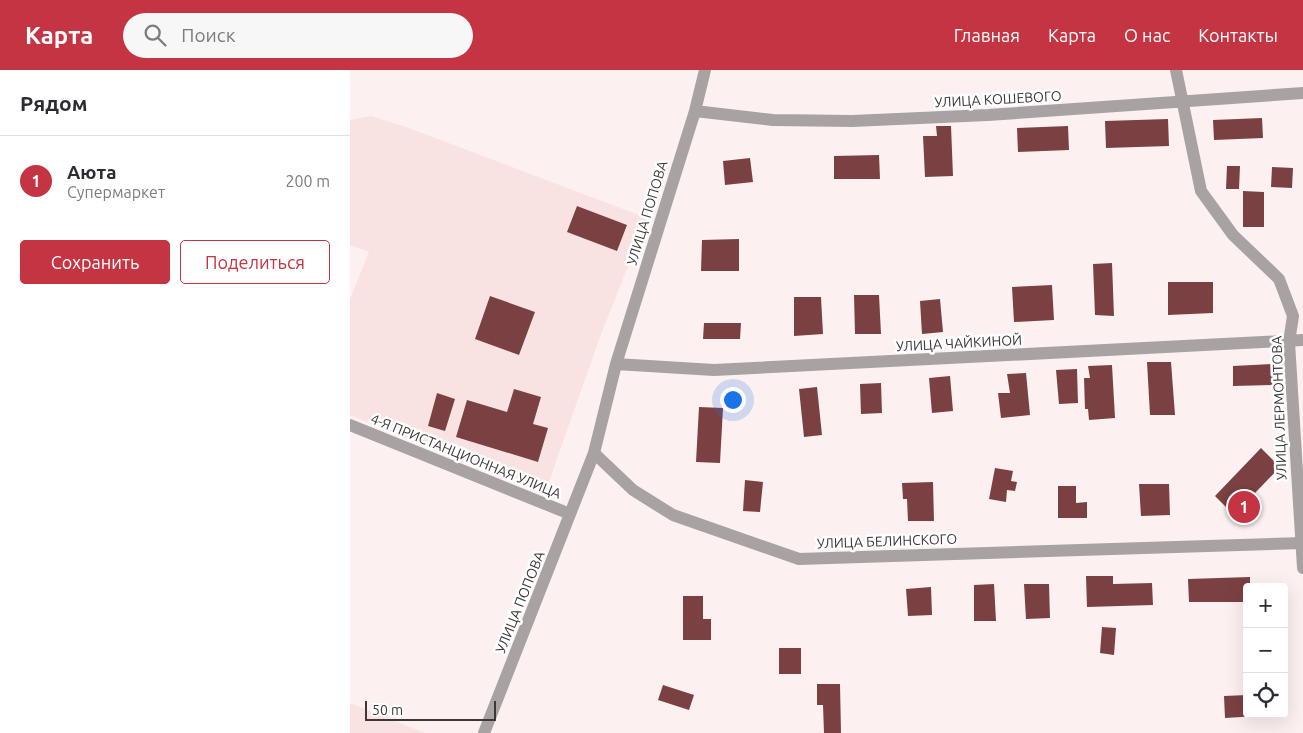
<!DOCTYPE html>
<html lang="ru">
<meta charset="utf-8">
<style>
:root{--surface:#fff;--page:#f7f7f7;--text:#2b2b33;--muted:#7c7c81;--line:#e1e1e2;--accent:#c43442}
body{margin:0;font-family:Ubuntu,sans-serif;background:var(--page);color:var(--text)}
.controls{position:absolute;right:15px;bottom:15px;display:grid;overflow:hidden;border-radius:5px;box-shadow:0 5px 20px #0002}
.controls button{width:45px;height:45px;display:grid;place-items:center;padding:0;border:0;border-bottom:1px solid var(--line);background:var(--surface);color:var(--text);font:25px sans-serif}
.scale{position:absolute;left:15px;bottom:12px;width:131px;box-sizing:border-box;padding-left:5px;border:2px solid #3d3838;border-top:0;font-size:14px;line-height:18px;white-space:nowrap;color:#3d3838;-webkit-text-stroke:4px #fff;paint-order:stroke}
.you{position:absolute;left:382px;top:329px;width:18px;height:18px;margin:-12px;border:4px solid #fff;border-radius:50%;background:#1a73e8;box-shadow:0 0 0 8px #1a73e833}
.badge{display:grid;place-items:center;width:32px;height:32px;border-radius:50%;background:var(--accent);color:#fff;font-size:16px;font-weight:700}
.pin{position:absolute;translate:-50% -50%;border:2px solid #fff;box-shadow:0 1px 5px #0006}
.list{margin:0;padding:0;list-style:none}
h2{display:flex;justify-content:space-between;align-items:center;height:65px;margin:0;padding:0 20px;font-size:21px}
h2 small{font-size:16px;font-weight:400;color:var(--muted)}
.list li{display:grid;grid-template-columns:32px 1fr auto;gap:15px;align-items:center;box-sizing:border-box;height:90px;padding:0 20px;border-top:1px solid var(--line)}
.list b{display:block;font-size:19px;white-space:nowrap}
.list p{margin:0;font-size:16px;white-space:nowrap;color:var(--muted)}
.list em{font-size:16px;font-style:normal;color:var(--muted)}
.actions{display:flex;gap:10px;padding:15px 20px}
.actions a{flex:1;padding:11px 0;border:1px solid var(--accent);border-radius:5px;text-align:center;font-size:18px;color:var(--accent)}
.actions .main{background:var(--accent);color:#fff}
.icon{flex:none;width:28px;height:28px;fill:none;stroke:currentColor;stroke-width:2;stroke-linecap:round;stroke-linejoin:round}
.map{position:relative;flex:none;width:953px;height:663px;overflow:hidden}
header{display:flex;align-items:center;gap:30px;box-sizing:border-box;height:70px;padding:0 25px;background:var(--accent);color:#fff}
header strong{font-size:24px}
nav{display:flex;gap:28px;margin-inline-start:auto;font-size:18px}
.search{width:350px;height:45px;background:var(--page);display:flex;align-items:center;gap:12px;box-sizing:border-box;padding:0 18px;border-radius:28px;color:var(--muted);font-size:19px}
main{display:flex}
aside{flex:1;background:var(--surface)}
.map>svg:first-child{display:block}
.built{fill:#f9e3e2}
.building{fill:#7b4142}
.lines{fill:none;stroke-linecap:round;stroke-linejoin:round}
.minor{stroke:#a8a3a2;stroke-width:12}
.labels{text-anchor:middle;dominant-baseline:central;stroke-width:5;stroke-linejoin:round;paint-order:stroke}
.street-label{font-size:14px;fill:#3d3838;stroke:#fff}
</style>
<header>
<strong>Карта</strong>
<div class="search"><svg class="icon" aria-label="search" viewBox="0 0 24 24"><circle cx="10" cy="10" r="6"/><path d="M15 15l6 6"/></svg>Поиск</div>
<nav><a>Главная</a><a>Карта</a><a>О нас</a><a>Контакты</a></nav>
</header>
<main>
<aside>
<h2>Рядом<small></small></h2>
<ul class="list">
<li><span class="badge">1</span><div><b>Аюта</b><p>Супермаркет</p></div><em>200 m</em></li>
</ul>
<div class="actions"><a class="main">Сохранить</a><a>Поделиться</a></div>
</aside>
<div class="map">
<svg width="953" height="663" viewBox="0 0 953 663">
<rect width="100%" height="100%" fill="#fdf0f0"/>
<path class="built" d="M 21,46 L 56,57 L 297,148 L 250,267 L 195,423 L 0,345 L 0,229 L 19,182 L 0,175 L 0,50 Z
M 0,633 L 75,663 L 0,663 Z"/>
<path class="building" d="M 912,48 L 913,68 L 864,70 L 863,50 Z
M 818,49 L 819,76 L 756,78 L 755,51 Z
M 586,56 L 601,56 L 603,106 L 575,107 L 573,66 L 587,66 Z
M 718,56 L 719,80 L 668,82 L 667,58 Z
M 529,85 L 530,109 L 484,109 L 484,86 Z
M 400,88 L 403,112 L 375,115 L 373,91 Z
M 877,96 L 890,96 L 889,119 L 876,119 Z
M 922,97 L 943,98 L 942,118 L 921,117 Z
M 893,121 L 914,122 L 914,157 L 893,157 Z
M 227,136 L 277,155 L 267,181 L 217,162 Z
M 389,169 L 389,201 L 351,201 L 352,170 Z
M 762,193 L 764,246 L 745,245 L 743,194 Z
M 818,212 L 863,212 L 863,243 L 818,245 Z
M 702,215 L 704,250 L 664,252 L 662,217 Z
M 504,225 L 529,225 L 531,264 L 505,264 Z
M 140,226 L 185,242 L 169,285 L 125,269 Z
M 444,227 L 471,227 L 473,264 L 444,266 Z
M 590,229 L 593,262 L 572,264 L 570,231 Z
M 354,253 L 391,253 L 390,269 L 353,269 Z
M 797,292 L 821,292 L 825,345 L 800,345 Z
M 924,294 L 924,315 L 883,316 L 883,296 Z
M 762,295 L 765,348 L 739,350 L 738,339 L 735,339 L 734,308 L 740,308 L 738,296 Z
M 727,299 L 728,333 L 709,334 L 706,300 Z
M 676,303 L 680,345 L 651,348 L 648,323 L 660,323 L 657,304 Z
M 600,306 L 603,341 L 582,343 L 579,308 Z
M 531,313 L 532,343 L 511,344 L 510,314 Z
M 467,317 L 472,365 L 454,367 L 449,319 Z
M 164,319 L 191,327 L 183,354 L 198,358 L 188,392 L 106,367 L 117,330 L 157,342 Z
M 87,323 L 105,329 L 95,361 L 78,356 Z
M 349,337 L 373,338 L 370,393 L 346,392 Z
M 911,378 L 930,397 L 884,445 L 865,426 Z
M 645,398 L 663,401 L 661,411 L 667,412 L 665,421 L 657,420 L 656,432 L 639,429 Z
M 395,410 L 413,412 L 410,442 L 393,441 Z
M 583,412 L 584,451 L 558,451 L 557,429 L 553,429 L 552,413 Z
M 789,414 L 819,414 L 820,445 L 791,446 Z
M 708,416 L 726,416 L 726,433 L 737,432 L 737,448 L 708,448 Z
M 736,506 L 763,506 L 763,514 L 802,513 L 803,535 L 737,537 Z
M 900,507 L 900,517 L 897,517 L 897,532 L 839,532 L 838,509 Z
M 644,514 L 646,551 L 624,551 L 624,515 Z
M 674,514 L 699,514 L 700,548 L 676,549 Z
M 581,517 L 582,545 L 558,546 L 556,519 Z
M 333,526 L 353,526 L 353,549 L 361,549 L 361,570 L 333,570 Z
M 752,557 L 766,558 L 764,585 L 750,583 Z
M 429,578 L 451,578 L 451,604 L 429,604 Z
M 467,614 L 490,614 L 491,663 L 474,663 L 473,635 L 467,635 Z
M 313,615 L 344,625 L 339,640 L 308,630 Z
M 897,625 L 897,644 L 908,646 L 875,648 L 874,626 Z"/>
<g class="lines">
<path class="minor" d="M 355,0 L 345,41 L 266,294 L 244,383 L 283,420 L 323,445 L 449,489 L 953,473
M 826,0 L 851,121 L 883,165 L 929,209 L 943,246 L 939,272 L 953,498
M 345,41 L 423,50 L 502,51 L 638,45 L 953,23
M 266,294 L 364,300 L 953,270
M 0,355 L 220,444
M 134,663 L 244,383"/>
</g>
<g class="labels">
<g class="street-label">
<text transform="translate(648 29) rotate(-3)">УЛИЦА КОШЕВОГО</text>
<text transform="translate(297 143) rotate(-73)">УЛИЦА ПОПОВА</text>
<text transform="translate(609 273) rotate(-3)">УЛИЦА ЧАЙКИНОЙ</text>
<text transform="translate(929 338) rotate(-92)">УЛИЦА ЛЕРМОНТОВА</text>
<text transform="translate(116 386) rotate(22)">4-Я ПРИСТАНЦИОННАЯ УЛИЦА</text>
<text transform="translate(537 471) rotate(-2)">УЛИЦА БЕЛИНСКОГО</text>
<text transform="translate(170 532) rotate(-68)">УЛИЦА ПОПОВА</text>
</g>
</g>
</svg>
<div class="controls">
<button>+</button>
<button>−</button>
<button><svg class="icon" aria-label="locate" viewBox="0 0 24 24"><circle cx="12" cy="12" r="6"/><path d="M12 2v4M12 18v4M2 12h4M18 12h4"/></svg></button>
</div>
<div class="scale">50 m</div>
<div class="you"></div>
<div class="pin badge" style="left:894px;top:437px">1</div>
</div>
</main>
